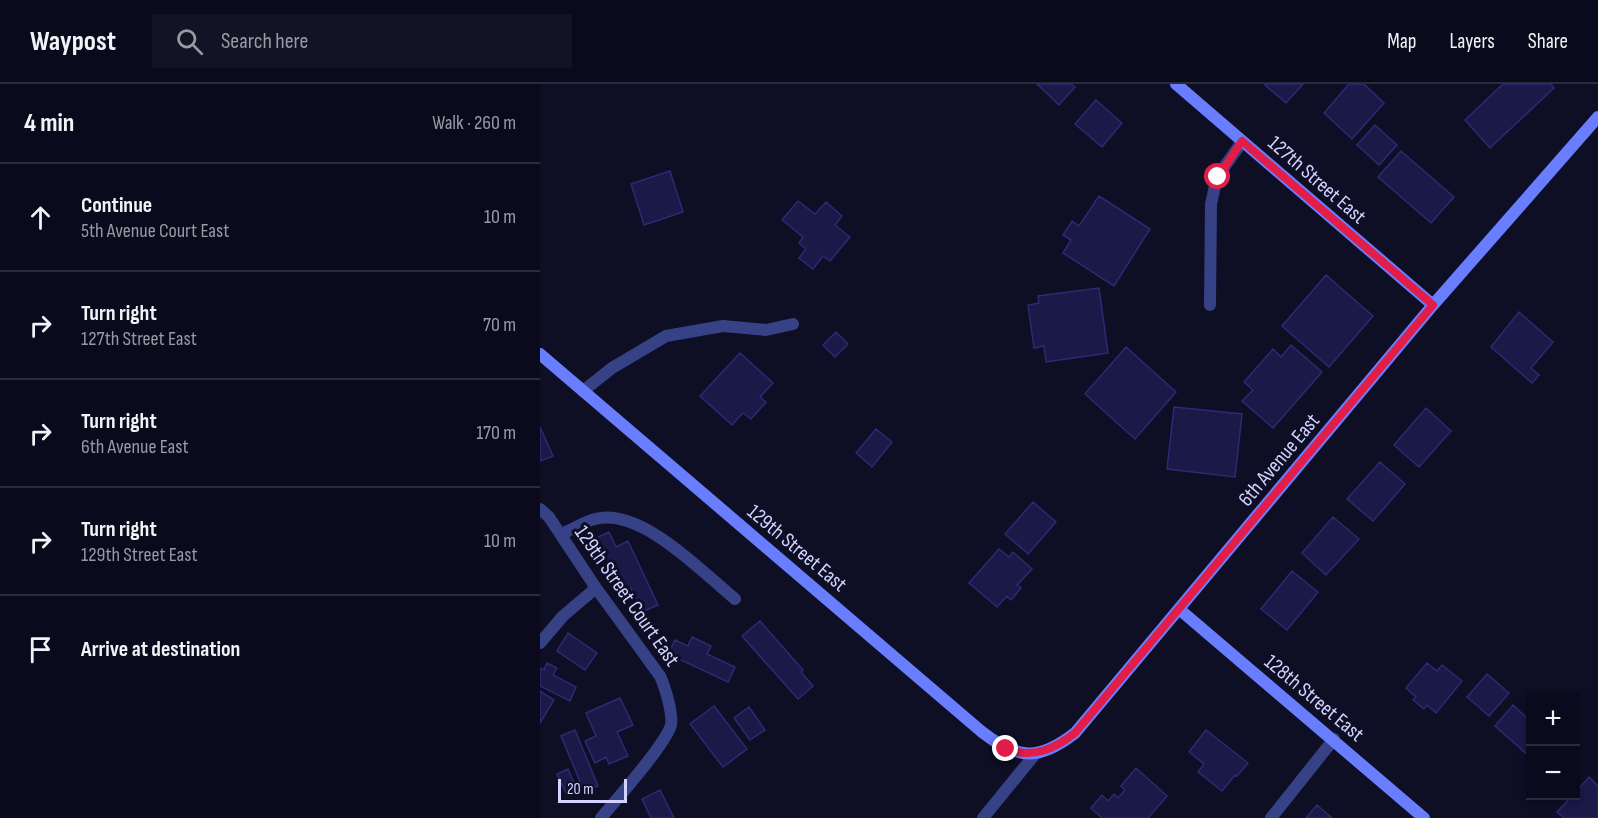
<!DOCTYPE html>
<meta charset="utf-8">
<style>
:root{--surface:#0a0a1c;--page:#131325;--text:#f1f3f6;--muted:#999aa3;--line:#2a2b3b}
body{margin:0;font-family:"Sofia Sans Condensed",sans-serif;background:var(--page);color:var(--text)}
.controls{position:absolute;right:18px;bottom:18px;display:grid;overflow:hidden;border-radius:0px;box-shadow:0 3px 9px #0003}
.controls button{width:54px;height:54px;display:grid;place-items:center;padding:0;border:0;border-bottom:2px solid var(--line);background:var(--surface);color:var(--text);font:30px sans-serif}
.scale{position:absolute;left:18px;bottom:15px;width:69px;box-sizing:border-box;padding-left:6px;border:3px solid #d2d4ff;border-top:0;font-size:16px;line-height:21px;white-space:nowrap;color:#d2d4ff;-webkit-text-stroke:4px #0e0e25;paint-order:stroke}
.stop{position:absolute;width:18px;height:18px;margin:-14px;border:4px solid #e11d48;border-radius:50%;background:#fff}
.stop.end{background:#e11d48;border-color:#fff;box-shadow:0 2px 6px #0008}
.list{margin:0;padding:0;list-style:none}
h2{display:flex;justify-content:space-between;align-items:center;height:78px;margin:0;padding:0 24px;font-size:26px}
h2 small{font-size:20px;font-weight:400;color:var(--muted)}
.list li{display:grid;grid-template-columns:39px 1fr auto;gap:18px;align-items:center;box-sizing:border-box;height:108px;padding:0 24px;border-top:2px solid var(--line)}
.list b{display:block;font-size:22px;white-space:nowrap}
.list p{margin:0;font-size:20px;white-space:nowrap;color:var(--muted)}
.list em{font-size:20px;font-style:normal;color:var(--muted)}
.icon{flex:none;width:33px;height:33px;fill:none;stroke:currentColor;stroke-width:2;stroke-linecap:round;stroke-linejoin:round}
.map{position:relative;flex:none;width:1058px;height:734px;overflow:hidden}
header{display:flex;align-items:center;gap:36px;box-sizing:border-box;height:84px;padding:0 30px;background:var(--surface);border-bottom:2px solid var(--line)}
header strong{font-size:28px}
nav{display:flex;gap:33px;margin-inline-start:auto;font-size:21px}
.search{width:420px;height:54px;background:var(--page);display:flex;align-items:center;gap:15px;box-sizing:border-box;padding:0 21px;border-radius:0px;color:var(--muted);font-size:22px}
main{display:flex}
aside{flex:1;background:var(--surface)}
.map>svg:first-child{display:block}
.building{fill:#1b1947;stroke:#2d2a74;stroke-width:1.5}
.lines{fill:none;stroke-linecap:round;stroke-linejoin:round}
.lane{stroke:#374186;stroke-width:12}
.street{stroke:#374186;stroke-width:12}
.secondary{stroke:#697dff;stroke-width:12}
.route{stroke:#e11d48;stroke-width:8}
.labels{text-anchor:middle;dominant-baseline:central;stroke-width:6;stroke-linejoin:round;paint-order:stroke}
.street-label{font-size:21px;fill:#d2d4ff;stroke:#0e0e25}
</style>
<header>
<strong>Waypost</strong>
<div class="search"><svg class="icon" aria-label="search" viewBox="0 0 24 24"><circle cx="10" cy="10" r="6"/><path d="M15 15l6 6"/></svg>Search here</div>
<nav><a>Map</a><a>Layers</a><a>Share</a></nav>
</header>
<main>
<aside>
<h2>4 min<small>Walk · 260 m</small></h2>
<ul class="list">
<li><svg class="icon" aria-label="ahead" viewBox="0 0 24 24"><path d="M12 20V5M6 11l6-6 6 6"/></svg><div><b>Continue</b><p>5th Avenue Court East</p></div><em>10 m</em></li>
<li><svg class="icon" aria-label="right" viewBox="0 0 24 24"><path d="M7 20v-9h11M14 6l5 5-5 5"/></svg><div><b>Turn right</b><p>127th Street East</p></div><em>70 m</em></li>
<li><svg class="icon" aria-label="right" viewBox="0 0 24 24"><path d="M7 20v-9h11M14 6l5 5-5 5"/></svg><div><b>Turn right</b><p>6th Avenue East</p></div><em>170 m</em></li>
<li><svg class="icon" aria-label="right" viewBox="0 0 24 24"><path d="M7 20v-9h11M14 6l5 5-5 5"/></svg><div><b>Turn right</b><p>129th Street East</p></div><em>10 m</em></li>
<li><svg class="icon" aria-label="arrive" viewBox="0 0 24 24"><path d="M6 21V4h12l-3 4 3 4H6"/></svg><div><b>Arrive at destination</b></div></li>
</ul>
</aside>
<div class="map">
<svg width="1058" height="734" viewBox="0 0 1058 734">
<rect width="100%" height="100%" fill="#0e0e25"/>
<path class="building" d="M 497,0 L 531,0 L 535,3 L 519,21 Z
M 724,0 L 763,0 L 746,19 Z
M 809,0 L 824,0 L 844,19 L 812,55 L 784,29 Z
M 963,0 L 1011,0 L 1014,4 L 950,64 L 925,36 Z
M 556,16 L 582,39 L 562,63 L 535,40 Z
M 835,41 L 857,61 L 839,81 L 817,61 Z
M 861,67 L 914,113 L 891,139 L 838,93 Z
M 130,87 L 143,128 L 104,141 L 91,100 Z
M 559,112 L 610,145 L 574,202 L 523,169 L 531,156 L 523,151 L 532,137 L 539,142 Z
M 258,117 L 275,130 L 286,118 L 302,132 L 295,141 L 310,153 L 290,177 L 283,172 L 273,185 L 259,174 L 266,165 L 259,159 L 263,153 L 242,136 Z
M 786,191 L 833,232 L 789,283 L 742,242 Z
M 559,204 L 568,269 L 506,278 L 504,262 L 494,264 L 488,221 L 499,219 L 498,212 Z
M 979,228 L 1013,258 L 991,284 L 999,291 L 992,299 L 951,263 Z
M 296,248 L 308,260 L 295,273 L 283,261 Z
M 751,261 L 782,288 L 733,344 L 702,317 L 713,306 L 704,298 L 733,265 L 741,273 Z
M 586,263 L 636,308 L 595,355 L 545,310 Z
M 200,269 L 233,299 L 220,313 L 226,318 L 211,335 L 203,329 L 192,341 L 160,312 Z
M 634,323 L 702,330 L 695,393 L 627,385 Z
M 886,324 L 911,347 L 879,383 L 854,361 Z
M 0,343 L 13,372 L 0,377 Z
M 336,345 L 352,358 L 332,383 L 316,369 Z
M 840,378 L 865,400 L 833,437 L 807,415 Z
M 493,418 L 516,438 L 488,470 L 465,450 Z
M 793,433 L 819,455 L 786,491 L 762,469 Z
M 69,448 L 76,463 L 88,457 L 118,521 L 102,528 L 91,504 L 86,506 L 78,489 L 73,492 L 56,454 Z
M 459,465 L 469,473 L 473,468 L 492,485 L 477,501 L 481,504 L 471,516 L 467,512 L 457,523 L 429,499 Z
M 752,487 L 778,508 L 747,546 L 721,525 Z
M 220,537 L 263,586 L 261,588 L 273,602 L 258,615 L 202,552 Z
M 28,549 L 57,569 L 45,586 L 17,567 Z
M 152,553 L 171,562 L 167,570 L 195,583 L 188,598 L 128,570 L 135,556 L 148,562 Z
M 7,579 L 17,584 L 13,591 L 36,603 L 30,617 L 0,602 L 0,584 L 4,586 Z
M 887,579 L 897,587 L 902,581 L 922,597 L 896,629 L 887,621 L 884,625 L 873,616 L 876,613 L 866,604 Z
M 947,590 L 969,609 L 949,632 L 927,613 Z
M 0,607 L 14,616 L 0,639 Z
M 80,614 L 93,641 L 77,648 L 88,672 L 69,680 L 66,673 L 55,679 L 45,657 L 56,652 L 46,629 Z
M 973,621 L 990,637 L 990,673 L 955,642 Z
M 174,622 L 207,665 L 183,683 L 150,640 Z
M 209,623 L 225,646 L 210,656 L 194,634 Z
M 35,646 L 58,702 L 44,707 L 21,652 Z
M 666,646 L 708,679 L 697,692 L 695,691 L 682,707 L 658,688 L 664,680 L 649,668 Z
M 596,684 L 627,712 L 608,734 L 562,734 L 551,724 L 562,711 L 568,717 L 574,710 L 578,714 L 585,706 L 581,702 Z
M 28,685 L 37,706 L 27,711 L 17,690 Z
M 1049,693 L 1058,702 L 1058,734 L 1024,734 L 1017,728 L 1032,712 L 1036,712 L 1036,708 Z
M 120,706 L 134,734 L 111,734 L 102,715 Z
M 777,721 L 792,734 L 766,734 Z"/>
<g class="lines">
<path class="lane" d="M 43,307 L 72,284 L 126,252 L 183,242 L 226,246 L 253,240
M 21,450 C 32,446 43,438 55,435 C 101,423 162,488 195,515
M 443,734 L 496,669"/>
<path class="street" d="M 670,221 L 671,120 L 677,93 L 702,58
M 0,425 L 9,433 L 56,504 L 120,592 C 125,603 133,629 131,641 C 126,660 76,716 61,734
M 0,559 L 23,532 L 56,504
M 731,734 L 794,655"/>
<path class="secondary" d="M 636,0 L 893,221
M 0,270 L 442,648 C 478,676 499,677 535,649 L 893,221 L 1058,33
M 639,525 L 884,734"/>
</g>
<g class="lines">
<path class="route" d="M 466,665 C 493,675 514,665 535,649 L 893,221 L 702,57 L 678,93"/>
</g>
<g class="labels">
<g class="street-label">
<text transform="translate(777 96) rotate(41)">127th Street East</text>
<text transform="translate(739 376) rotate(-50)">6th Avenue East</text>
<text transform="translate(257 464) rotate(40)">129th Street East</text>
<text transform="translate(87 512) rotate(55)">129th Street Court East</text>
<text transform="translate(774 614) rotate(40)">128th Street East</text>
</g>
</g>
</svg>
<div class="controls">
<button>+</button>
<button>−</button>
</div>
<div class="scale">20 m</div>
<div class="stop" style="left:678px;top:93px"></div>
<div class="stop end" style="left:466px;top:665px"></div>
</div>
</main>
